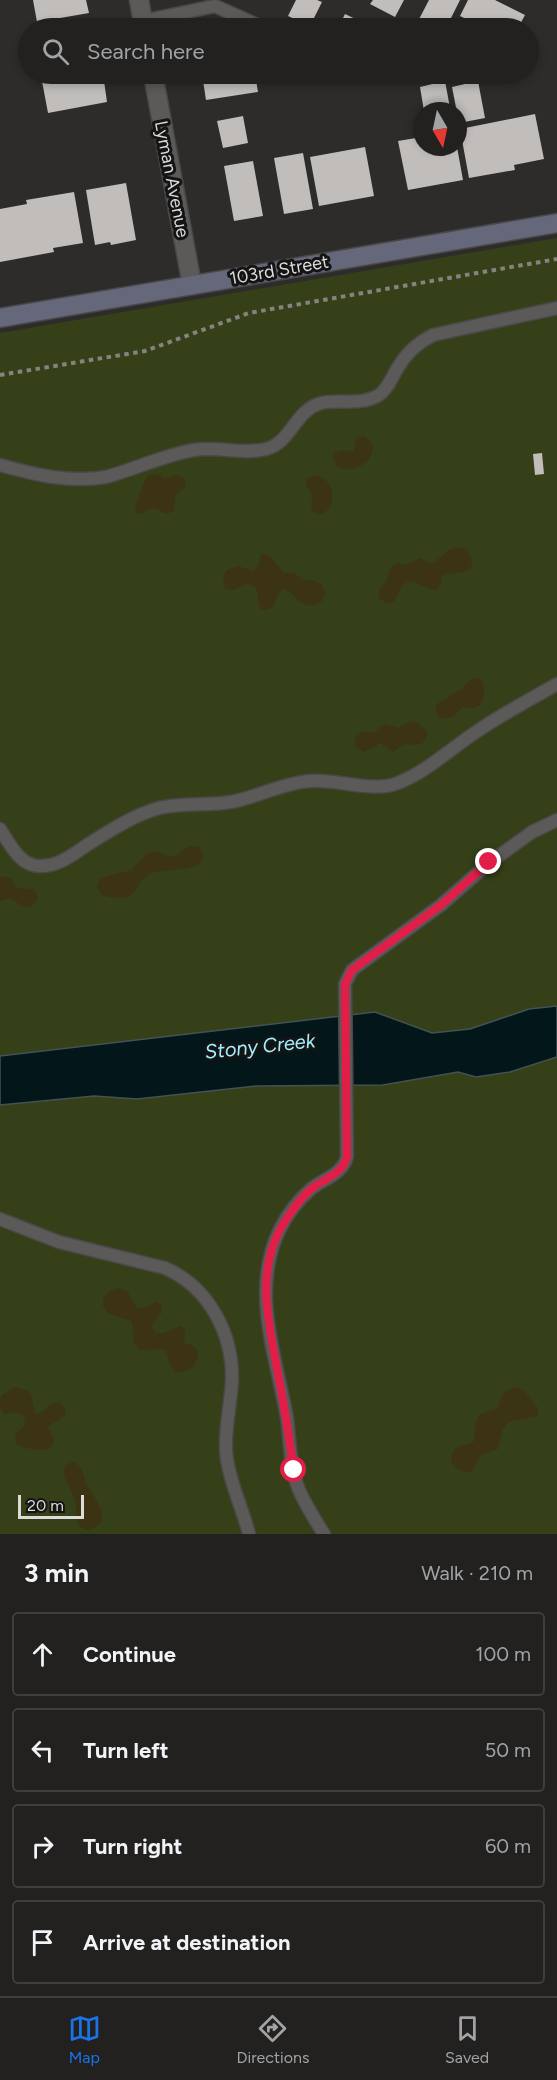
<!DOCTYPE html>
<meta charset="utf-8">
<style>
:root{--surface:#222120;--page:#2a2929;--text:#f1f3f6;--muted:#a2a3a5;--line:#3f3e3e;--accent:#1a73e8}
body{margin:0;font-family:Figtree,sans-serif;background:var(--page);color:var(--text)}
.compass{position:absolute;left:413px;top:102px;width:54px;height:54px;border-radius:50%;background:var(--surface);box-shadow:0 3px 9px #0003;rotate:171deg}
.scale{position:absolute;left:18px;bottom:15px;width:66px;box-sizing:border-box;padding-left:6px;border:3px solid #dcdbda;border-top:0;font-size:16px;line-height:21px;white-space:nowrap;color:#dcdbda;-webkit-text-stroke:4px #151414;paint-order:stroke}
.stop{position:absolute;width:18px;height:18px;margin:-14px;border:4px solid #e11d48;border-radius:50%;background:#fff}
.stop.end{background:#e11d48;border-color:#fff;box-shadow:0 2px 6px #0008}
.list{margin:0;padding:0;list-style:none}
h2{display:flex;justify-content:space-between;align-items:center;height:78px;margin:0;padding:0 24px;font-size:26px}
h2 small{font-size:20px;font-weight:400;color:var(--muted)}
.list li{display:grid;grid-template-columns:39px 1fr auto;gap:18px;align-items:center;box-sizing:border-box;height:84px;margin:0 12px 12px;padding:0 12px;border:2px solid var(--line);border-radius:6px}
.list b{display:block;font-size:22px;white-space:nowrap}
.list em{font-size:20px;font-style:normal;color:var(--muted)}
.icon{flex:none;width:33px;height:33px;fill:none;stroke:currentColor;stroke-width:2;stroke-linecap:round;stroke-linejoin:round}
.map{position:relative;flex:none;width:557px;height:1534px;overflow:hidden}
.search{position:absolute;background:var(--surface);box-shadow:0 3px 9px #0003;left:18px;right:18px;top:18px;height:66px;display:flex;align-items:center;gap:15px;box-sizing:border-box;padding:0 21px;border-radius:33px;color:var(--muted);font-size:22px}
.sheet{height:462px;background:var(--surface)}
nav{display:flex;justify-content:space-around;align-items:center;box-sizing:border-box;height:84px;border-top:2px solid var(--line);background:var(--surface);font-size:16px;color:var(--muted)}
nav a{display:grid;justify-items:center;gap:3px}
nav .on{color:var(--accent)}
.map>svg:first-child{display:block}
.green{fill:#354018}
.sand{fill:#3c3313}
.water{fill:#03171a;stroke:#445254;stroke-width:1.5}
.building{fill:#c0bdbb}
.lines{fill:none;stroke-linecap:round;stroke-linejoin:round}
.lane-casing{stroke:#494847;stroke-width:15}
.street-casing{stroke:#494847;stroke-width:21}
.secondary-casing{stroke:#494847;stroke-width:21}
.path{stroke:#848381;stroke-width:4;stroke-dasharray:4.5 4.5;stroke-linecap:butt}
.lane{stroke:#5c5a58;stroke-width:12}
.street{stroke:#5c5a58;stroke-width:18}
.secondary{stroke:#65677a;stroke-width:18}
.route{stroke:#e11d48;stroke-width:8}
.labels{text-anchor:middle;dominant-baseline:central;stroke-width:6;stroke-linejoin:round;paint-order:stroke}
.street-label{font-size:18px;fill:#dcdbda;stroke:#151414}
.water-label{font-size:20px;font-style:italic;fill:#a2efff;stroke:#151414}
</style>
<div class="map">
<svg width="557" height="1534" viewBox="0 0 557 1534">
<rect width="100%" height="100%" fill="#2e2c2a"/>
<path class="green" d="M 557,238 L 557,1534 L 0,1534 L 0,333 Z"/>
<path class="sand" d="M 364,436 C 395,456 334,489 333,454 L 341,450 L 352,452 L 354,450 C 355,442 355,437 364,436 Z
M 157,474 L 165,479 L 176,475 L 184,478 L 186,487 L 176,494 L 174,510 C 168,516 163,513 156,508 L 150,509 L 143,514 L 137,513 L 135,506 L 146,478 L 149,475 Z
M 315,475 C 335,479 340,506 320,515 L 312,511 L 311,504 L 313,495 L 306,485 L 307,478 Z
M 457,547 L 466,549 C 485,579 453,570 442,576 L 441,583 L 436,590 L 429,589 L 412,581 L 403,584 L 394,602 L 386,603 L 379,598 L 379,590 L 387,580 L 390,568 L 393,565 L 397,563 L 406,565 L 420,558 L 433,564 L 447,551 Z
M 264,553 L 271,557 L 283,572 L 296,574 L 303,580 L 312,580 L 322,584 L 325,594 L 322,601 C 302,614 299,595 284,589 L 278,594 L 273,607 L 267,610 L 262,610 C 255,603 261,593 254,586 L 246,584 L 232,591 L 225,588 L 223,578 L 226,571 L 238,566 L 253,571 L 258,566 L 261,555 Z
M 473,678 L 479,678 C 487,684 484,697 480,705 L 474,708 L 463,707 C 454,716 450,722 438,716 L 435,708 L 437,704 L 461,689 Z
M 415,722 L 421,725 L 427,731 C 427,746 417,747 406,743 L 393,752 L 380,743 L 365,752 L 356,748 C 354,740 355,736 362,732 L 373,733 L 384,724 L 399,728 L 407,723 Z
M 189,846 L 199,847 C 219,875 161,867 150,874 C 131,884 143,902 110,897 C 102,896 100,894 97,886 L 100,878 L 132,870 L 147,853 L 155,851 L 170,857 L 177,855 Z
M 2,876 L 10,878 L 17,888 L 33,889 L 38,897 C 36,905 31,907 23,907 L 11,898 L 0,901 L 0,877 Z
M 118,1288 L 127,1291 L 137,1308 L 145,1308 L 156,1302 L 162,1305 L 162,1312 L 151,1325 L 155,1333 L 164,1333 L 180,1326 L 185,1329 L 184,1343 L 192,1345 L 198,1350 C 199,1365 190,1372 176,1372 L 170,1365 L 166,1351 L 162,1349 L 140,1350 C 129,1342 136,1332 131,1321 L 108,1313 L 103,1306 C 102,1295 108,1291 118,1288 Z
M 15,1387 L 28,1391 L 31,1395 L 35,1414 C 45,1413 49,1402 59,1402 C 76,1416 57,1419 48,1427 L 54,1441 L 51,1448 C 43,1452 22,1449 16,1443 L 15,1436 L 25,1424 L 24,1416 L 18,1412 L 4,1414 L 0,1408 L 1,1396 Z
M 517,1387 L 524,1391 L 538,1408 L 538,1416 L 508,1422 L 503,1429 L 498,1449 L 481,1455 L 472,1471 C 459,1475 443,1460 456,1448 C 461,1444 468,1445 474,1441 L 476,1421 L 479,1415 C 494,1407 498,1416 501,1396 L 508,1390 Z
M 75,1462 C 83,1468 83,1475 86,1483 C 91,1495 114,1517 94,1528 C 90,1530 85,1530 81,1527 C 74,1520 77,1509 75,1500 C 72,1488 51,1465 75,1462 Z"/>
<path class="water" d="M 557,1006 L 557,1057 L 510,1072 L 476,1077 L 458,1072 L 383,1085 L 257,1086 L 137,1099 L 94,1096 L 0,1105 L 0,1056 L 375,1012 L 432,1033 L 470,1029 L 529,1009 Z"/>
<path class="building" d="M 33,0 L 86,0 L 89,13 L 37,22 Z
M 296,0 L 317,0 L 322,2 L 310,26 L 288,16 Z
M 373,0 L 404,0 L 395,17 L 370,4 Z
M 429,0 L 460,0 L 446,28 L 422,28 L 416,25 Z
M 468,0 L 495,0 L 525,15 L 518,28 L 485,28 L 460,16 Z
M 345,14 L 368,25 L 366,28 L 338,28 Z
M 87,74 L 103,74 L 107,102 L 48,113 L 42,81 Z
M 202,74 L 255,74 L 258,92 L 206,100 Z
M 445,81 L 450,108 L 424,111 L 420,87 Z
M 478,81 L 485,118 L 459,123 L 452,87 Z
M 535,114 L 544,159 L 514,165 L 515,170 L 469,178 L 460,129 Z
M 243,116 L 248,143 L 223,148 L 217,121 Z
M 422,137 L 422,147 L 457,147 L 463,180 L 408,190 L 398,141 Z
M 365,147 L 374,196 L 319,206 L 310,157 Z
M 303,153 L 313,209 L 284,214 L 274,158 Z
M 253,161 L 263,216 L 234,221 L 224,166 Z
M 126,183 L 136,240 L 111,245 L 110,242 L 95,245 L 86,190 Z
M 74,192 L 83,243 L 53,248 L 54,252 L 0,262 L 0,209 L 27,204 L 26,200 Z
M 542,453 L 544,474 L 535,475 L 533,454 Z"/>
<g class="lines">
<defs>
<path id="lane" d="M 143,21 L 215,6 L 264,28
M 0,465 C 36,475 69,483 106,477 C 135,469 164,455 194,450 C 218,446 242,455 266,449 C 291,443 295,410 321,403 C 340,399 361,406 379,395 C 388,389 392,377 397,369 C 406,353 417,343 433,335 L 557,308
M 0,829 C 10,844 20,867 41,866 C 60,866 75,853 90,843 C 111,830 134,815 159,808 C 182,802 207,806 231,802 C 257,797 283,783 310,781 C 336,779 372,792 395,784 C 426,773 451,748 479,730 C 504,713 531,699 557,684
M 0,1219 L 59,1242 L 165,1268 C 209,1287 233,1334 232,1380 C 231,1403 225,1426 226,1449 C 227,1476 242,1507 249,1534
M 324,1534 C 315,1520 306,1506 299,1490 C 290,1468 290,1442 287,1418 C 276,1356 250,1289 280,1229 C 287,1215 298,1200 311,1189 C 324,1178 342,1175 347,1157 L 345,984 L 352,970 L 441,905 L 489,863 L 532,832 L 557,820"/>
<path id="street" d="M 139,0 L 144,28
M 153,74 L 192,285"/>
<path id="secondary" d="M 0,318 L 557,223"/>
</defs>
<use href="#lane" class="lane-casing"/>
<use href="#street" class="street-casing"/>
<use href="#secondary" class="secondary-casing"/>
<path class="path" d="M 0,375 L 145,351 L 249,313 L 557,259"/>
<use href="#lane" class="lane"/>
<use href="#street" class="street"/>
<use href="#secondary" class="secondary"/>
</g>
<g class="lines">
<path class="route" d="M 294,1470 C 289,1439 285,1409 279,1379 C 270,1328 254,1274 282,1226 C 290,1213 299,1200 310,1190 C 324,1178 342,1175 347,1157 L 345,984 L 352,970 L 441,905 L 489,862"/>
</g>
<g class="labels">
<g class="street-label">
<text transform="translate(172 179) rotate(79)">Lyman Avenue</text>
<text transform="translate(279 270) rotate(-10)">103rd Street</text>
</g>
<g class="water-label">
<text transform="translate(260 1046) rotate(-6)">Stony Creek</text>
</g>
</g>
</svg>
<svg class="compass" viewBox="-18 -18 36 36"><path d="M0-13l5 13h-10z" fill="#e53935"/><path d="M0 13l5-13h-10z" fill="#a2a3a5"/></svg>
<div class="scale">20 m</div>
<div class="stop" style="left:294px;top:1470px"></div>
<div class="stop end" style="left:489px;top:862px"></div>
<div class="search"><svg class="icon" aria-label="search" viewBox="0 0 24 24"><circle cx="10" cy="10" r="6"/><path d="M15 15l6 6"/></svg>Search here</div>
</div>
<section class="sheet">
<h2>3 min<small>Walk · 210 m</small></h2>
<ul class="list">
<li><svg class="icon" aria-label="ahead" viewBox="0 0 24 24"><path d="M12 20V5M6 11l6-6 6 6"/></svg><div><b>Continue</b></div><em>100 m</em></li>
<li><svg class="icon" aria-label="left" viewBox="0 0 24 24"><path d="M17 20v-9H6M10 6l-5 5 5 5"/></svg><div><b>Turn left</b></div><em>50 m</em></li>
<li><svg class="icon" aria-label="right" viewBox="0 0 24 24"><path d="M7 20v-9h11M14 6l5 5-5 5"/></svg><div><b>Turn right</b></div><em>60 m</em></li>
<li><svg class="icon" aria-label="arrive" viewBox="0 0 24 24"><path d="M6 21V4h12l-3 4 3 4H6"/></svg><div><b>Arrive at destination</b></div></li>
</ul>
</section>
<nav>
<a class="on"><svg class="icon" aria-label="map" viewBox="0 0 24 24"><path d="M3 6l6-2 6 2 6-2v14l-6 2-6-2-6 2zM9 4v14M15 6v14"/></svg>Map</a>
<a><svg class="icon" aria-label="directions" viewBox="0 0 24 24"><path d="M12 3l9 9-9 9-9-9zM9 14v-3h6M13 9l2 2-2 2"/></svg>Directions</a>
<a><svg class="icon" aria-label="saved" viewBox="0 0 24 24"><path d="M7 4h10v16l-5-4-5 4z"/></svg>Saved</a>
</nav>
